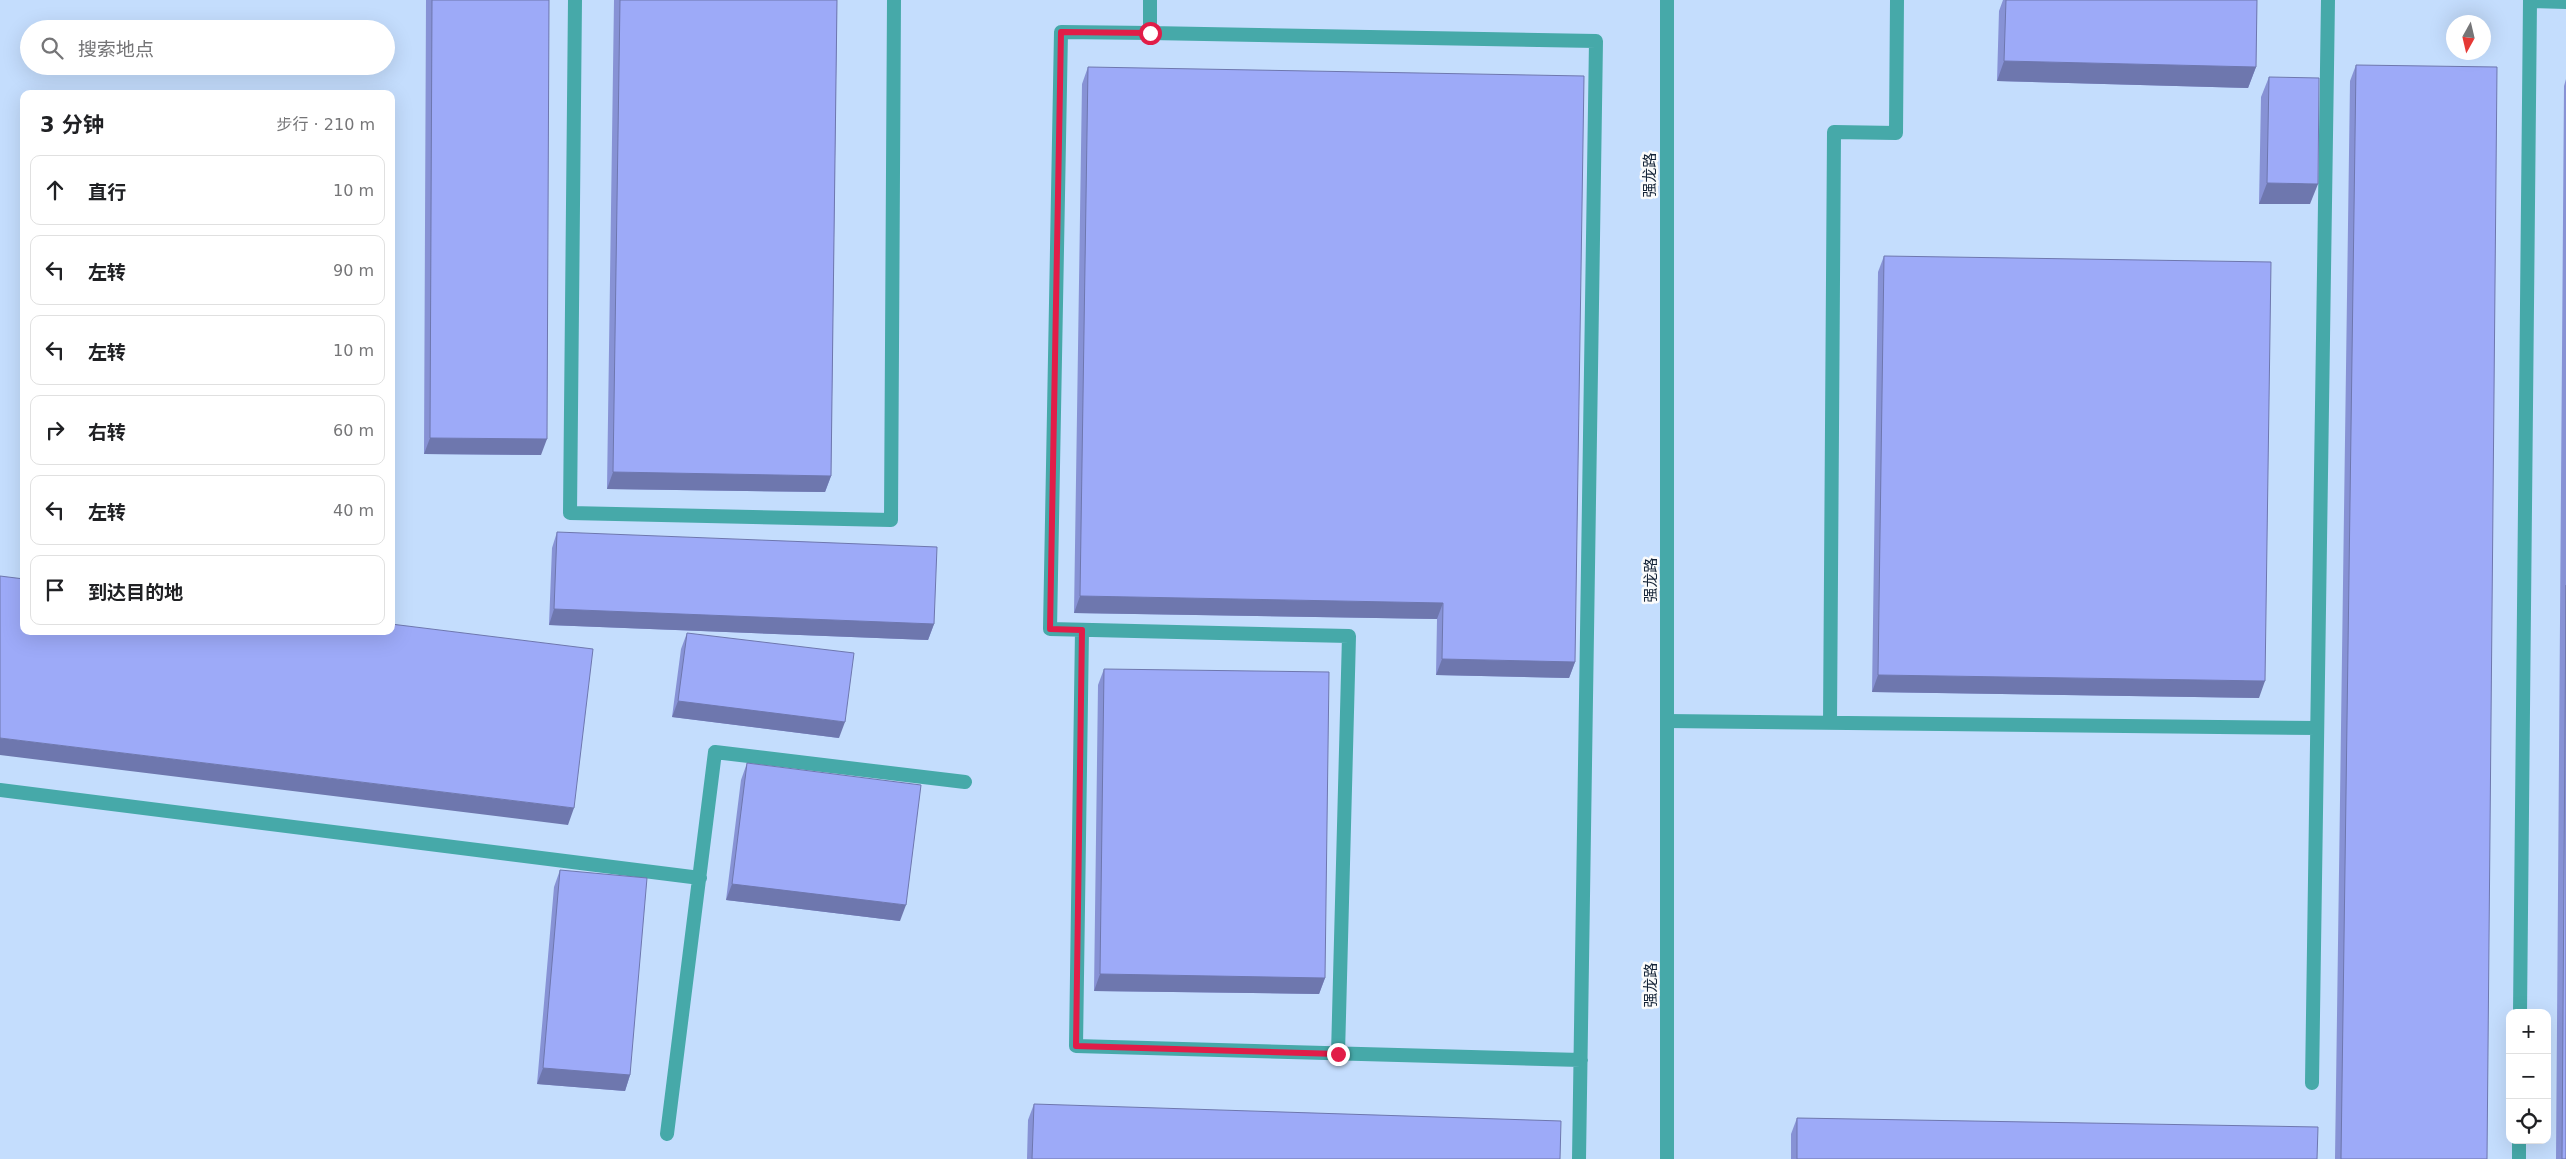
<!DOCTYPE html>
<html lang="zh">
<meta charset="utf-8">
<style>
:root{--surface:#fff;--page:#f6f6f6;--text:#202124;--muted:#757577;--line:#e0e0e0}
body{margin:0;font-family:"DejaVu Sans","Noto Sans SC",sans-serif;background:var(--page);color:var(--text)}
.controls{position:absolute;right:15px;bottom:15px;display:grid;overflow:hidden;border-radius:10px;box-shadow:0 5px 20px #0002}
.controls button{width:45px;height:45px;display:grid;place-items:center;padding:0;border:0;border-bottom:1px solid var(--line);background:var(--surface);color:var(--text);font:25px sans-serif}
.compass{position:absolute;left:2446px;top:15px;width:45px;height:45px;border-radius:50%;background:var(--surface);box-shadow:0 5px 20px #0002;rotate:188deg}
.stop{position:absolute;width:15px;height:15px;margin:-11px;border:4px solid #e11d48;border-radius:50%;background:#fff}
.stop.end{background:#e11d48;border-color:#fff;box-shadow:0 1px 5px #0008}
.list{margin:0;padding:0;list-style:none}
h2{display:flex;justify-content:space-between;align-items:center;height:65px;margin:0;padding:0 20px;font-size:21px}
h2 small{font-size:16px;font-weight:400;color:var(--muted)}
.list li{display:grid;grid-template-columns:32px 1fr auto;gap:15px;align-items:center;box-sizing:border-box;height:70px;margin:0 10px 10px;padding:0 10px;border:1px solid var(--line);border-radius:10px}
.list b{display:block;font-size:19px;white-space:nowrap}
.list em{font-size:16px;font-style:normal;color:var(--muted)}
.icon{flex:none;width:28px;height:28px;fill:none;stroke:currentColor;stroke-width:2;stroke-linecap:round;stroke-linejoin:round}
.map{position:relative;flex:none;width:2566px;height:1159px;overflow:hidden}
.search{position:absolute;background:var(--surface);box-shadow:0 5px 20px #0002;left:20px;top:20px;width:375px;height:55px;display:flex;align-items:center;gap:12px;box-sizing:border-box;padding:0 18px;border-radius:28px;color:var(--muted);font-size:19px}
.panel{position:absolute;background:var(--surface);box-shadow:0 5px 20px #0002;left:20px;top:90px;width:375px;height:545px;border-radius:10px}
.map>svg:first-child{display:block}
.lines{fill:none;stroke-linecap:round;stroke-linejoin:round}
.service{stroke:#46a9a9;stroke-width:14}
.minor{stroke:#46a9a9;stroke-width:14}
.wall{fill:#8792d5}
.shaded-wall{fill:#6e77ae}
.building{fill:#9daaf8;stroke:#6e77ae}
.route{stroke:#e11d48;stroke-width:6}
.labels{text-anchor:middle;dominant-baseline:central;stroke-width:5;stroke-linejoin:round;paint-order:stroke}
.street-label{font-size:15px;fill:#142337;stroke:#fbfbfb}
</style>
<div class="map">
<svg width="2566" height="1159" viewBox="0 0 2566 1159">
<rect width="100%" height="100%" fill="#c4ddfd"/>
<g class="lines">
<path class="service" d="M 575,0 L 570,513 L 891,520 L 894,0
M 1150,0 L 1150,33 L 1596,41 L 1579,1159
M 1150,33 L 1061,32 L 1050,629 L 1349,636 L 1338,1054
M 1082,630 L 1076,1046 L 1581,1060
M 1667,721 L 2317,728
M 1830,723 L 1834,132 L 1896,133 L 1897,0
M 0,790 L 700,878
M 2520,1013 L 2530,1 L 2566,2
M 2312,1083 L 2328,0
M 667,1134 L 715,752 L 965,782
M 2519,1159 L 2519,1140"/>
<path class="minor" d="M 1667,0 L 1667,1159"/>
</g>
<path class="wall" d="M 426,0 L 549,0 L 541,455 L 424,454 Z
M 614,0 L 837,0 L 831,476 L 825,492 L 607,489 Z
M 2003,0 L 2257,0 L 2256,67 L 2248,88 L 1997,81 L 1999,11 Z
M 2356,65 L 2487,1159 L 2335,1159 L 2350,81 Z
M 1088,67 L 1575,662 L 1569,678 L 1436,675 L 1437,619 L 1074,613 L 1082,84 Z
M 2269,77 L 2310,204 L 2259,204 L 2261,97 Z
M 2566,79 L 2566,1159 L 2556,1159 L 2564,86 Z
M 1884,256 L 2259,698 L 1872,692 L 1878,272 Z
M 557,532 L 934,624 L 928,640 L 549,625 L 552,548 Z
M 687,633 L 839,738 L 672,717 L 681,649 Z
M 1104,669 L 1325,978 L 1319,994 L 1094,991 L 1098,685 Z
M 747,763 L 900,921 L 726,900 L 741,780 Z
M 560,870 L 630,1075 L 625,1091 L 537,1084 L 554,887 Z
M 1034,1104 L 1560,1159 L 1027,1159 L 1028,1120 Z
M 1797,1118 L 2317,1159 L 1791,1159 L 1791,1134 Z"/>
<path class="shaded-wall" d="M 2004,61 L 2256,67 L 2248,88 L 1997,81 Z
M 2267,183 L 2318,184 L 2310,204 L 2259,204 Z
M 430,438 L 547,439 L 541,455 L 424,454 Z
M 613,472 L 831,476 L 825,492 L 607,489 Z
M 1080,596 L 1443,603 L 1437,619 L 1074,613 Z
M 554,609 L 934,624 L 928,640 L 549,625 Z
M 1442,659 L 1575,662 L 1569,678 L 1436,675 Z
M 1878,675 L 2265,681 L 2259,698 L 1872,692 Z
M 678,701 L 845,722 L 839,738 L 672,717 Z
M 0,738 L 574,808 L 568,825 L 0,755 Z
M 732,884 L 906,905 L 900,921 L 726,900 Z
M 1100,974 L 1325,978 L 1319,994 L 1094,991 Z
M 543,1068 L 630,1075 L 625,1091 L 537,1084 Z"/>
<path class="building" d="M 432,0 L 549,0 L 547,439 L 430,438 Z
M 620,0 L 837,0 L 831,476 L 613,472 Z
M 2006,0 L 2257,0 L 2256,67 L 2004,61 Z
M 2356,65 L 2497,67 L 2487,1159 L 2341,1159 Z
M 1088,67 L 1584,76 L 1575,662 L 1442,659 L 1443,603 L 1080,596 Z
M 2269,77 L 2319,78 L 2318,184 L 2267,183 Z
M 1884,256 L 2271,262 L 2265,681 L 1878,675 Z
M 557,532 L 937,547 L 934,624 L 554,609 Z
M 0,576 L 24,579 L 24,631 L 391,631 L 391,624 L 593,649 L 574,808 L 0,738 Z
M 2566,585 L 2566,1159 L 2562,1159 Z
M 687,633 L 854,653 L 845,722 L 678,701 Z
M 1104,669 L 1329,672 L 1325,978 L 1100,974 Z
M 747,763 L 921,785 L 906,905 L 732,884 Z
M 560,870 L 647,878 L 630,1075 L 543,1068 Z
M 1034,1104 L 1561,1121 L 1560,1159 L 1032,1159 Z
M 1797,1118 L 2318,1127 L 2317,1159 L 1797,1159 Z"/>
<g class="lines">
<path class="route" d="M 1150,33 L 1061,32 L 1050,629 L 1082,630 L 1076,1046 L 1338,1054"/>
</g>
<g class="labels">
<g class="street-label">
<text transform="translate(1650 175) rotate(-90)">强龙路</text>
<text transform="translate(1651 580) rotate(-90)">强龙路</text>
<text transform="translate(1651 985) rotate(-90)">强龙路</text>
</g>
</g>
</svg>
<div class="controls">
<button>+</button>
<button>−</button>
<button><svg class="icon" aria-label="locate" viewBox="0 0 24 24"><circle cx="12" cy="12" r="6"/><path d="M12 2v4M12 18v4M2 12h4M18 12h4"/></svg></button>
</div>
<svg class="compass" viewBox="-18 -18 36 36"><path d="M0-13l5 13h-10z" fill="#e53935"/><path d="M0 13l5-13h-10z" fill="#757577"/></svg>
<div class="stop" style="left:1150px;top:33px"></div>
<div class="stop end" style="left:1338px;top:1054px"></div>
<div class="search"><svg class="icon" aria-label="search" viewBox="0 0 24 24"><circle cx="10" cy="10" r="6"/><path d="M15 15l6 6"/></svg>搜索地点</div>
<section class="panel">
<h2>3 分钟<small>步行 · 210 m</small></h2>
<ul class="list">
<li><svg class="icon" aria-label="ahead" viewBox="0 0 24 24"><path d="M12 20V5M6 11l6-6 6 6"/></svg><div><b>直行</b></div><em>10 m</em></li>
<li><svg class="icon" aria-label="left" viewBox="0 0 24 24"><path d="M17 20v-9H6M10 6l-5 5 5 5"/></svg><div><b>左转</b></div><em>90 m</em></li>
<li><svg class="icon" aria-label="left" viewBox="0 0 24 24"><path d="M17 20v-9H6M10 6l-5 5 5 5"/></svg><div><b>左转</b></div><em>10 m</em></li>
<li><svg class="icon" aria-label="right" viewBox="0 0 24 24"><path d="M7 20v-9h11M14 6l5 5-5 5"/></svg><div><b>右转</b></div><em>60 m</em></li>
<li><svg class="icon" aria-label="left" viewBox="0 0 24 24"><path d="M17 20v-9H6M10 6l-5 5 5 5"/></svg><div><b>左转</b></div><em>40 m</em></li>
<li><svg class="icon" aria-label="arrive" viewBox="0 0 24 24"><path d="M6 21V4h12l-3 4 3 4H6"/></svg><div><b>到达目的地</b></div></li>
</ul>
</section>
</div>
